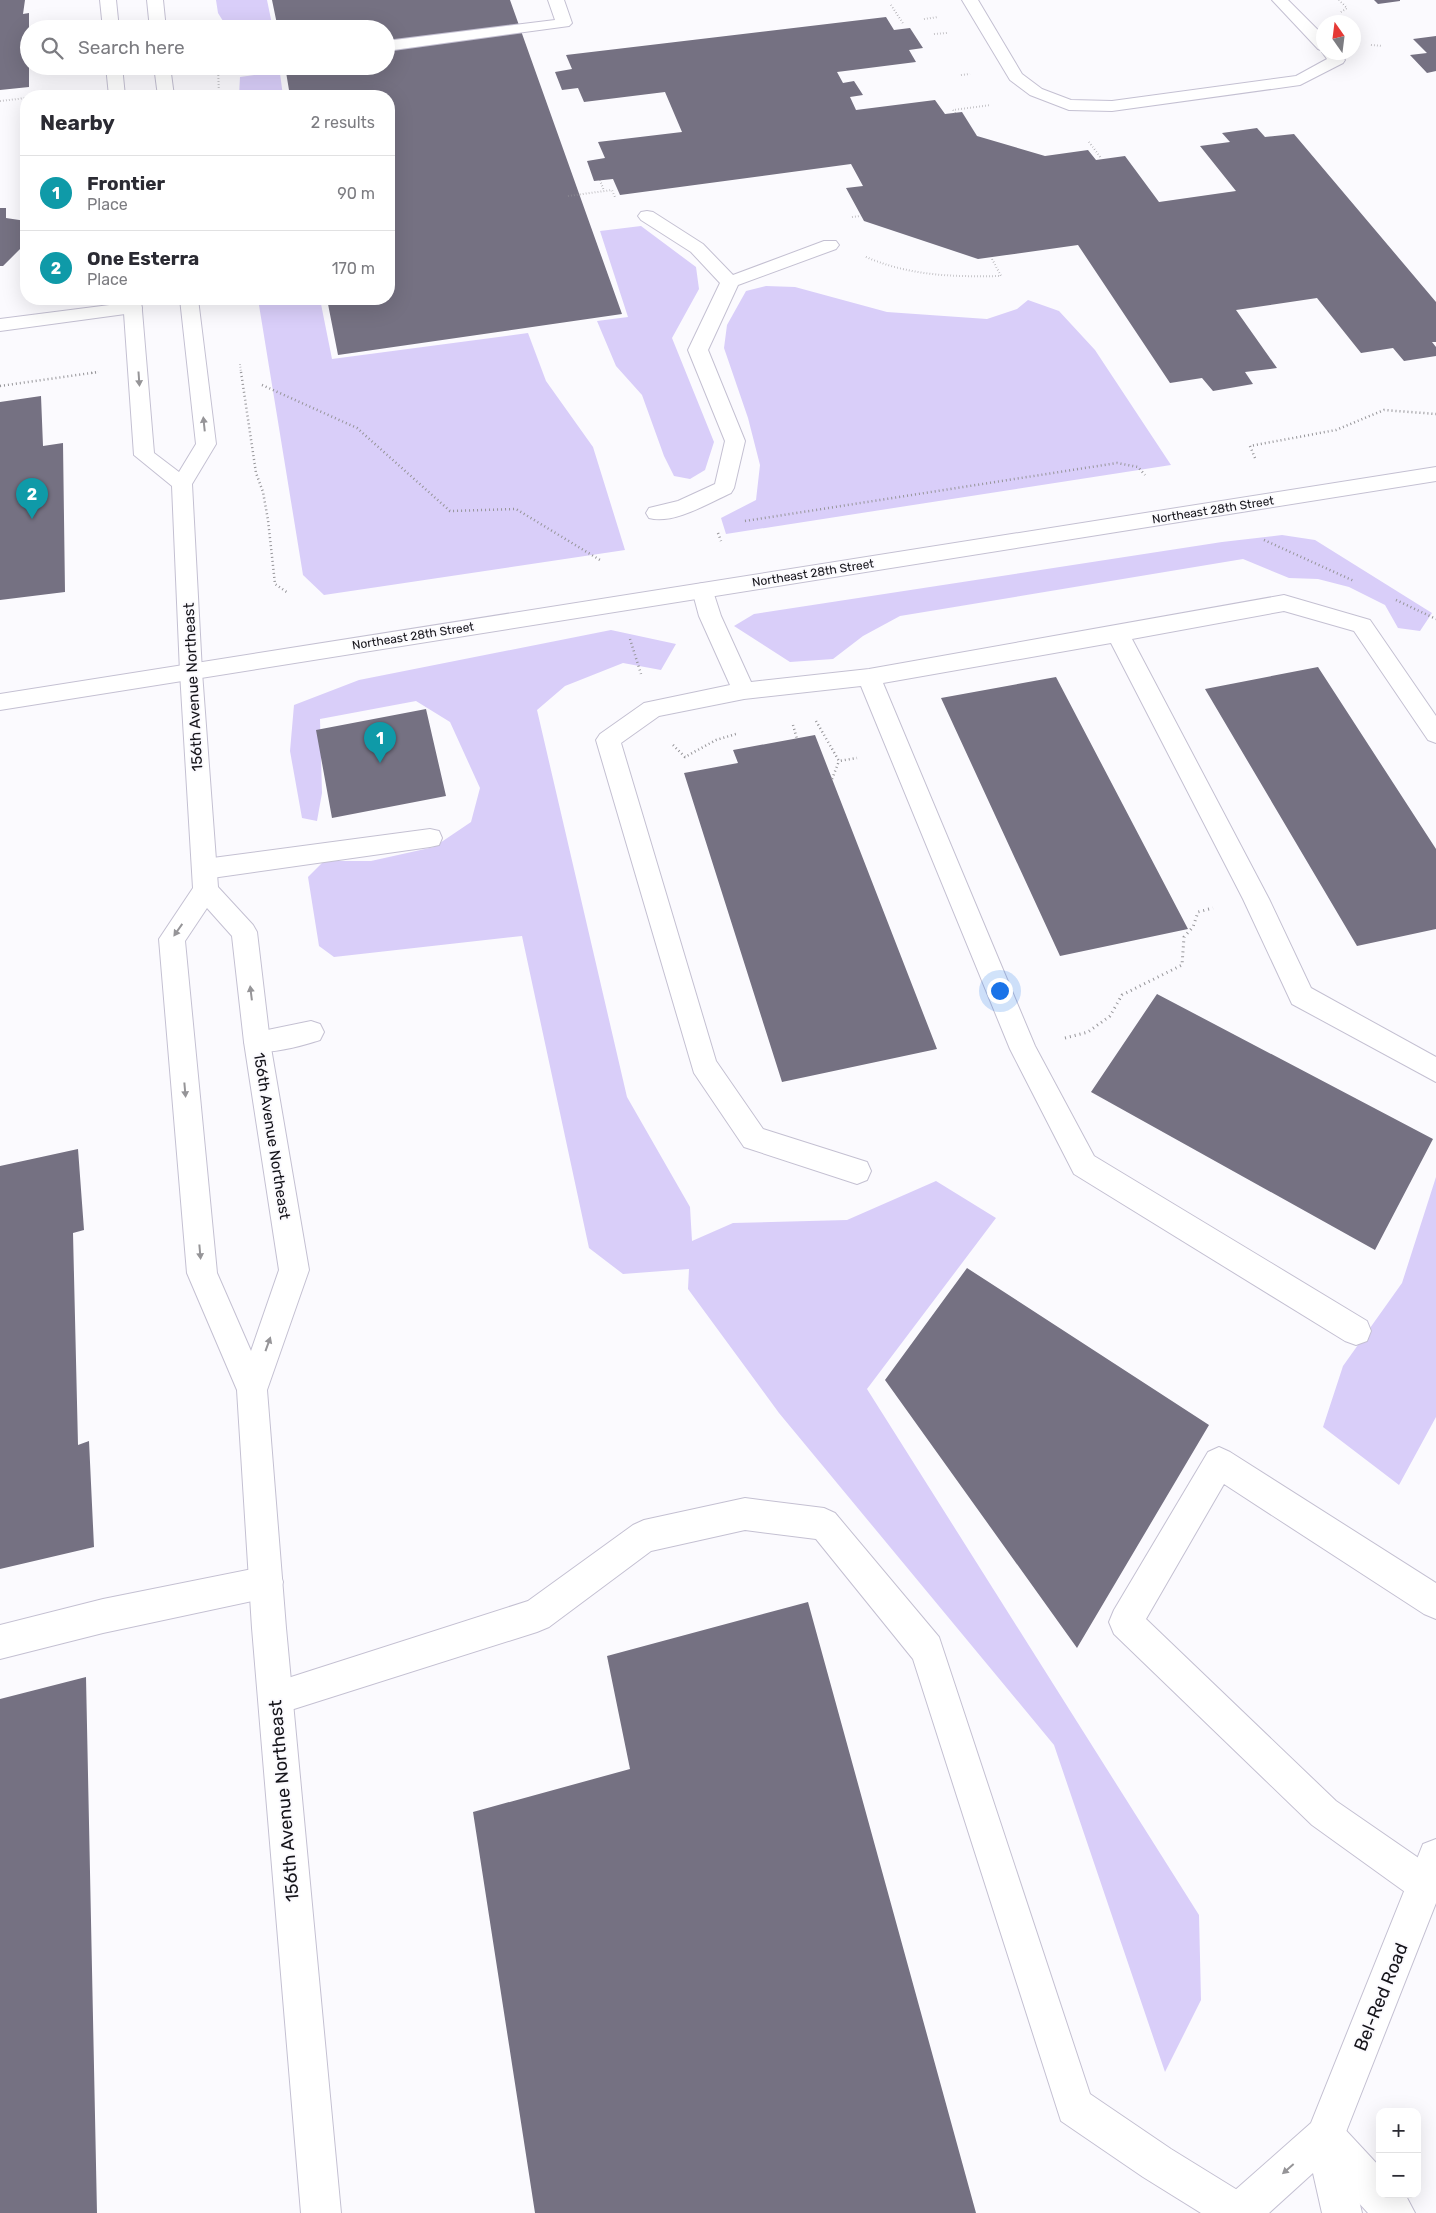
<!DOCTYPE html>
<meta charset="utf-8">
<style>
:root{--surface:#fff;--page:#f2f2f3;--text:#2b2b33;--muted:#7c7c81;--line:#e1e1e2;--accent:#0b8043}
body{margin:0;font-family:Rubik,sans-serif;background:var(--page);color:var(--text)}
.controls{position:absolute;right:15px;bottom:15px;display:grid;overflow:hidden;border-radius:10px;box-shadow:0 5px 20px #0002}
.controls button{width:45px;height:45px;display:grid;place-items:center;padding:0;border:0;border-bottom:1px solid var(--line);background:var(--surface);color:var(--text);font:25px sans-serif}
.compass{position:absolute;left:1316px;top:15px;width:45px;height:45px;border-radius:50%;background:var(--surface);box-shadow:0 5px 20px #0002;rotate:346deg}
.you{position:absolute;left:999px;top:990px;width:18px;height:18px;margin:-12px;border:4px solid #fff;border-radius:50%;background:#1a73e8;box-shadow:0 0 0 8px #1a73e833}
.badge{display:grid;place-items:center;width:32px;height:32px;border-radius:50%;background:var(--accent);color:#fff;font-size:16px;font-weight:700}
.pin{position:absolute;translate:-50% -41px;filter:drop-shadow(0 1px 2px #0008)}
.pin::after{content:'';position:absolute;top:26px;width:18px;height:15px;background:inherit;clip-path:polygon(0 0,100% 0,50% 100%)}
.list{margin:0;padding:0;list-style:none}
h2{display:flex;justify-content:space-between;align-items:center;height:65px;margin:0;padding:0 20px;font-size:21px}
h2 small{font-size:16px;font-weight:400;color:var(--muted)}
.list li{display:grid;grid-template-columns:32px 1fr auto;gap:15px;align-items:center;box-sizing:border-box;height:75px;padding:0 20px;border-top:1px solid var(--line)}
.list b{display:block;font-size:19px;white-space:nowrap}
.list p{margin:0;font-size:16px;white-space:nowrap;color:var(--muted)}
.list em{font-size:16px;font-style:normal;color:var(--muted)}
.icon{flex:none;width:28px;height:28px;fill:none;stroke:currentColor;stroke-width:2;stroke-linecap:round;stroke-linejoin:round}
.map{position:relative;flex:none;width:1436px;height:2213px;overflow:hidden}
.search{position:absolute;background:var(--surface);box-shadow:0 5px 20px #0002;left:20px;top:20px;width:375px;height:55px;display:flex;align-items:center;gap:12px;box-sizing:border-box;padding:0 18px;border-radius:28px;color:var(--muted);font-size:19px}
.panel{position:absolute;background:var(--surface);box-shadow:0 5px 20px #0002;left:20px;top:90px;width:375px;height:215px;border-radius:20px}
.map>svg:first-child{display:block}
.green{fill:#d9cef9}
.building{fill:#757182}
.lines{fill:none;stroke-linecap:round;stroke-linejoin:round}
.service-casing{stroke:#c4c0d2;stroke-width:2}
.minor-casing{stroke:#c4c0d2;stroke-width:2}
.secondary-casing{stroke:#c4c0d2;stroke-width:2}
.path-far2{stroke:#969599;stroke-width:2;stroke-dasharray:0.5 2.5;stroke-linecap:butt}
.path-far1{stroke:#969599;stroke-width:2.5;stroke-dasharray:1 3;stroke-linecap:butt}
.path{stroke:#969599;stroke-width:3;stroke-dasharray:1 4;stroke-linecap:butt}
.service{fill:#fff;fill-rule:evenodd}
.minor{fill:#fff;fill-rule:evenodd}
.secondary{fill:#fff;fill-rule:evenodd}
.oneway{fill:#969598}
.labels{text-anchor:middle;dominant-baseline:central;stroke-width:4;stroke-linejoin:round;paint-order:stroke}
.far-street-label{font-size:12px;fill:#15141a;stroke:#fbfafe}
.street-label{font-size:15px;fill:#15141a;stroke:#fbfafe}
.near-street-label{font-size:18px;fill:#15141a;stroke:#fbfafe}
</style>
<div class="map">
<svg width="1436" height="2213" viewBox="0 0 1436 2213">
<rect width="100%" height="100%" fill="#fbfafe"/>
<path class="green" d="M 216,0 L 267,0 L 273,29 L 228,29 L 218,13 Z
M 269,66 L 279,66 L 283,96 L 239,96 L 240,77 L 270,73 Z
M 641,226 L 696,267 L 699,289 L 672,338 L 714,442 L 705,470 L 690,479 L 674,476 L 664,456 L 642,395 L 616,366 L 597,321 L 628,317 L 600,231 Z
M 766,286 L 795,287 L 887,312 L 987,319 L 1017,309 L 1028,300 L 1059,311 L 1095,350 L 1171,465 L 726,534 L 721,518 L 756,500 L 760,465 L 748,418 L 724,348 L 727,325 L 746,291 Z
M 258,299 L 320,299 L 332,359 L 528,333 L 546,381 L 593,447 L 625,550 L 324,595 L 303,575 Z
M 1282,535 L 1315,540 L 1432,613 L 1420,631 L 1398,628 L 1385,605 L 1349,587 L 1318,579 L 1289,578 L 1243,559 L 900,616 L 863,636 L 833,659 L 790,662 L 734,626 L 754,614 L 1222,542 Z
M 611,630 L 676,644 L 661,670 L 623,663 L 565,686 L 537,710 L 627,1097 L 690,1207 L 692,1241 L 733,1223 L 847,1220 L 936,1181 L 996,1218 L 867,1389 L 1199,1915 L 1201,2000 L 1165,2072 L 1054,1745 L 779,1413 L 688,1289 L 689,1269 L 623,1274 L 589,1248 L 522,936 L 334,957 L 319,946 L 308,877 L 324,861 L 371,861 L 434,847 L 471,822 L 480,788 L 450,722 L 416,701 L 320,719 L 322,793 L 317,821 L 302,818 L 290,751 L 294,705 L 359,680 Z
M 1436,1177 L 1436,1417 L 1399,1485 L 1323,1427 L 1343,1366 L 1402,1283 Z"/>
<path class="building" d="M 0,0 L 25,0 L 23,14 L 29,13 L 29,36 L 24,36 L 24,55 L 29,54 L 29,87 L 0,90 Z
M 272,0 L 510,0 L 622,314 L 338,355 L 327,299 L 389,299 L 389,96 L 290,96 L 285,66 L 386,66 L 386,29 L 278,29 Z
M 1374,0 L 1400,0 L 1400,1 L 1378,4 Z
M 886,17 L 894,30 L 910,28 L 923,48 L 909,50 L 916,62 L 837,72 L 843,83 L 854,81 L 863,95 L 850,97 L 856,110 L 935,100 L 945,114 L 962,112 L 977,136 L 1045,156 L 1088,150 L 1096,160 L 1125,156 L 1159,202 L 1236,191 L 1200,146 L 1230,142 L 1222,133 L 1257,128 L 1265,137 L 1294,134 L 1436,302 L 1436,342 L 1432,342 L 1436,347 L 1436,356 L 1404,361 L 1393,348 L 1361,353 L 1317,298 L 1236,310 L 1277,368 L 1245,372 L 1253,384 L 1213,391 L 1202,378 L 1170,383 L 1078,245 L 978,259 L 864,221 L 846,188 L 863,186 L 851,164 L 620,195 L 613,179 L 594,181 L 587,161 L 605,158 L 598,142 L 682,132 L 665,92 L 584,102 L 578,88 L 562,90 L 555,72 L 572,69 L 566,55 Z
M 1436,36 L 1436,71 L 1427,73 L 1410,55 L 1427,53 L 1413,39 Z
M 0,208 L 6,208 L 6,218 L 26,221 L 26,243 L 3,266 L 0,266 Z
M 41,396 L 43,446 L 63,443 L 65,592 L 0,600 L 0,402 Z
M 1318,667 L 1436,849 L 1436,929 L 1357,946 L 1205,689 Z
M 1056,677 L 1188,929 L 1060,956 L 941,698 Z
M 426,709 L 446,796 L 332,818 L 316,730 Z
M 815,735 L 937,1049 L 782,1082 L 684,773 L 738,763 L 733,750 Z
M 1157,994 L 1433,1139 L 1375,1250 L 1091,1092 Z
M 78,1149 L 84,1230 L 73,1233 L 78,1445 L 89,1441 L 94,1547 L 0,1569 L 0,1166 Z
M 967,1268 L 1209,1425 L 1077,1648 L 885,1380 Z
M 808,1602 L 976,2213 L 535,2213 L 473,1812 L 630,1769 L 607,1656 Z
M 86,1677 L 97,2213 L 0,2213 L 0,1699 Z"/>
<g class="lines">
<defs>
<path id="service" d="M 548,0 L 564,0 L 572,23 L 569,26 L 386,51 L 386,41 L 555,20 Z
M 962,0 L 978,0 L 1022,74 L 1042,89 L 1071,100 L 1112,101 L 1296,76 L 1327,59 L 1322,52 L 1323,51 L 1318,49 L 1272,0 L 1288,0 L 1324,36 L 1324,52 L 1339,52 L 1345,60 L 1343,63 L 1300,85 L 1112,111 L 1069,110 L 1030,95 L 1010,80 Z
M 647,211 L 653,212 L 703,244 L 733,275 L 824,241 L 836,241 L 839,245 L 836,249 L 738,285 L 708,350 L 745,441 L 734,488 L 731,493 C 709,503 673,525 649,518 L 646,513 L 649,508 L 678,501 L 715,484 L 725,441 L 688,350 L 720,283 L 691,252 L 641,220 L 638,216 L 641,212 Z
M 133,302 L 140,304 L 142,308 L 140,312 L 0,331 L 0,319 Z
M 703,583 L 711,585 L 721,616 L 751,682 L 869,669 L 1284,595 L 1370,620 L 1436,716 L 1436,743 L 1428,740 L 1354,631 L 1284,611 L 1132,639 L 1269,899 L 1311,988 L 1436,1057 L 1436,1082 L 1292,1004 L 1243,899 L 1111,643 L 883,683 L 1035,1046 L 1094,1156 L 1367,1321 L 1371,1331 L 1367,1341 L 1356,1345 L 1345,1341 L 1074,1174 L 1010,1049 L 861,686 L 744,699 L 659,716 L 621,743 L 716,1061 L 763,1129 L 867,1162 L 871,1171 L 867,1180 L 857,1184 L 744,1147 L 694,1073 L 596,740 L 600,734 L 644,703 L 730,685 L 699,616 L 692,590 L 695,585 Z
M 430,829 L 439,831 L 442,838 L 439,845 L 430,847 L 205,879 L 196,876 L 193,869 L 196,862 L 205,859 Z
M 311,1021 L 320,1024 L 324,1032 L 320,1040 C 302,1046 265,1056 248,1050 L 244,1042 L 248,1034 Z
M 1219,1447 L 1230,1452 L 1436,1583 L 1436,1619 L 1424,1614 L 1224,1484 L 1146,1619 L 1336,1801 L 1436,1870 L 1436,1898 L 1425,1902 L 1412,1897 L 1312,1825 L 1114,1634 L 1109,1622 L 1114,1610 L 1208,1452 Z
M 745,1498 L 824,1508 L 835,1513 L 939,1637 L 1090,2094 L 1171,2149 L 1252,2199 L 1258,2213 L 1201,2213 L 1143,2177 L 1061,2121 L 913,1659 L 816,1539 L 745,1530 L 651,1551 L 549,1627 L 537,1632 L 275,1715 L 263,1710 L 258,1698 L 263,1686 L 528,1601 L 633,1525 L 644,1520 Z
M 267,1566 L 279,1570 L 283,1582 L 279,1594 L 267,1598 L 103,1633 L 0,1659 L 0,1625 L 103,1599 Z
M 1326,2119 L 1340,2124 L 1380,2167 L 1380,2194 L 1405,2194 L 1415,2213 L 1368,2213 L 1312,2152 L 1307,2138 L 1312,2124 Z"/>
<path id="minor" d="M 1436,467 L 1436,481 L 0,710 L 0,694 Z"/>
<path id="secondary" d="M 100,0 L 116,0 L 119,29 L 103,29 Z
M 147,0 L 163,0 L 166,29 L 150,29 Z
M 106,66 L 122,66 L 125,96 L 109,96 Z
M 154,66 L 170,66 L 174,96 L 158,96 Z
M 123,299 L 141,299 L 154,453 L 179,472 L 196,444 L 180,299 L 198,299 L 216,444 L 192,484 L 202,672 L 218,887 L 253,925 L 257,932 L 270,1042 L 309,1270 L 267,1390 L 286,1628 L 341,2213 L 301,2213 L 252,1628 L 237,1390 L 187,1273 L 159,939 L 193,888 L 180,672 L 172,486 L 134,455 ZM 207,908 L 232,936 L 244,1042 L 279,1270 L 251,1351 L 217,1273 L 185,941 Z
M 1436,1839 L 1436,1903 L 1344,2137 L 1362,2213 L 1322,2213 L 1313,2173 L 1269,2213 L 1219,2213 L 1225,2199 L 1311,2123 L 1423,1844 Z"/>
</defs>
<use href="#service" class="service-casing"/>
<use href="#minor" class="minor-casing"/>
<use href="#secondary" class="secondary-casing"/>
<path class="path-far2" d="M 1339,0 L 1347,8 L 1341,12
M 891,5 L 904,25
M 924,19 L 938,17
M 934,34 L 947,33
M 1371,45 L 1382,46
M 218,66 L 219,96
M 250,66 L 262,67
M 232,74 L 263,71 L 263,67
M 961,75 L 970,74
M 38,96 L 79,92
M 0,101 L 26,98
M 955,113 L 953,110 L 991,105
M 1089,142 L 1101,158
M 600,180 L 604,191
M 568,196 L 612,190 L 615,197
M 852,217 L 861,216
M 21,248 L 26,248
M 866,257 C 910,276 954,277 1001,276 L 991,257
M 240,364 L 241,373
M 92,373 L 98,372"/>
<path class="path-far1" d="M 241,372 L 256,473 L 263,492 L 268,520 L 275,584 L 288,593
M 262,385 L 357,428 L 450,511 L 516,509 L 600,560
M 0,386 L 98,372
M 1255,458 L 1250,446 L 1336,430 L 1384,410 L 1436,414
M 745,521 L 1117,463 L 1138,467 L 1145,475
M 718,533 L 721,541
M 1264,540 L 1354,581
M 1396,600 L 1436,619
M 630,639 L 641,674
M 816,721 L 839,761 L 857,758
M 793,725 L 797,739
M 673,745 L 685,757 L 716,740 L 736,734
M 832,779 L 839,761"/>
<path class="path" d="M 1065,1038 L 1088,1032 L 1110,1016 L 1122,995 L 1182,965 L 1184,937 L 1193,927 L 1198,912 L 1213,908"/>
<use href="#service" class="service"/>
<use href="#minor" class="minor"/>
<use href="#secondary" class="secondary"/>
</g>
<defs><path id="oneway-solid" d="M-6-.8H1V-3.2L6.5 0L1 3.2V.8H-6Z" transform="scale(1.25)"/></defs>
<g class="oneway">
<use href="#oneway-solid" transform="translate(139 379) rotate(86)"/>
<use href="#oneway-solid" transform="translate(204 424) rotate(-96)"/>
<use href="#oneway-solid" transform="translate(178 930) rotate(125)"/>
<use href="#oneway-solid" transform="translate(251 993) rotate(-97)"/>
<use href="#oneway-solid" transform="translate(185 1090) rotate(85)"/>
<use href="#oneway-solid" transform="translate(200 1252) rotate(85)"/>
<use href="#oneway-solid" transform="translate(268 1344) rotate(-70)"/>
<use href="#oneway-solid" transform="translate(1288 2169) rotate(139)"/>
</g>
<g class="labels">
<g class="far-street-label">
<text transform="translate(1213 510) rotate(-9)">Northeast 28th Street</text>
<text transform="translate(813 573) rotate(-9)">Northeast 28th Street</text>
<text transform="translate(413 636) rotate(-9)">Northeast 28th Street</text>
</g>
<g class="street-label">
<text transform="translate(193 687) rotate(-93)">156th Avenue Northeast</text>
<text transform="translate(272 1136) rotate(81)">156th Avenue Northeast</text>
</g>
<g class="near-street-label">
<text transform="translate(284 1801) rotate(-95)">156th Avenue Northeast</text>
<text transform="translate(1381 1997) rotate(-68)">Bel-Red Road</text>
</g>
</g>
</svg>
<div class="controls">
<button>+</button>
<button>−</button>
</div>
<svg class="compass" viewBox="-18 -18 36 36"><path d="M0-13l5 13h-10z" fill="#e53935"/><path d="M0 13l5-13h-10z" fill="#7c7c81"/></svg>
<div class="you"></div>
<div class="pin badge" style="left:380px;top:763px;background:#0f9aa8">1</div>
<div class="pin badge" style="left:32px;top:519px;background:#0f9aa8">2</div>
<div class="search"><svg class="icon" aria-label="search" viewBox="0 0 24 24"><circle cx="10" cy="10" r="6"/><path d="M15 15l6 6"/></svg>Search here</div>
<section class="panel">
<h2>Nearby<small>2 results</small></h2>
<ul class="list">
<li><span class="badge" style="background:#0f9aa8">1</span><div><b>Frontier</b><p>Place</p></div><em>90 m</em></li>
<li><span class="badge" style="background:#0f9aa8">2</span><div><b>One Esterra</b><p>Place</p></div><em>170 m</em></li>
</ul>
</section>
</div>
